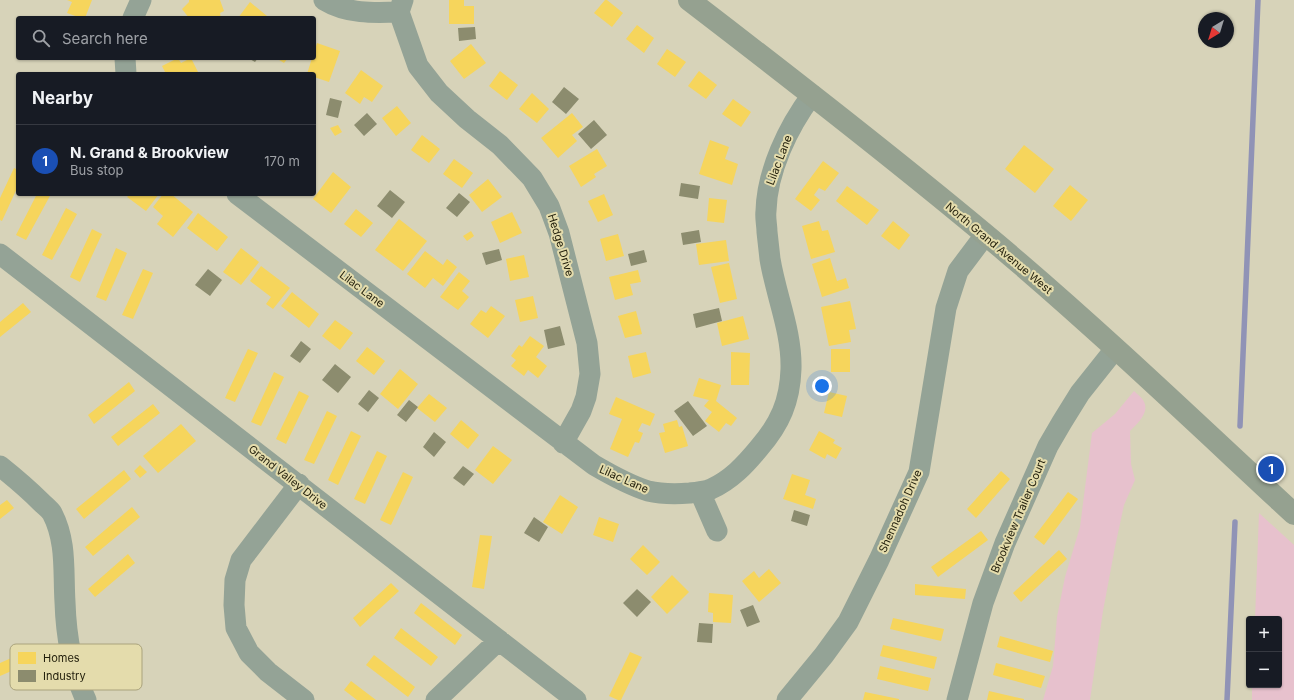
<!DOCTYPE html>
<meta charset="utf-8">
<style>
:root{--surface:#171b24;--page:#242831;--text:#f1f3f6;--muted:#9ea1a6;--line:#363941;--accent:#b0b0a8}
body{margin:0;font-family:Inter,sans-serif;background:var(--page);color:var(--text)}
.controls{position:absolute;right:12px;bottom:12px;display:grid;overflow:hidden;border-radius:4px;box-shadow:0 1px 3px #0004}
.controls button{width:36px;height:36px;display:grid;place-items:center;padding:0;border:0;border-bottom:1px solid var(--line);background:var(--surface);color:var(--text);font:20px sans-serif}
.compass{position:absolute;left:1198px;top:12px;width:36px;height:36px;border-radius:50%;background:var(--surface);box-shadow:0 1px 3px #0004;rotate:218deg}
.you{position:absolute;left:822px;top:386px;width:14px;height:14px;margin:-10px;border:3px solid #fff;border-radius:50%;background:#1a73e8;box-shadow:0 0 0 6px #1a73e833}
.badge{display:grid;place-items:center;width:26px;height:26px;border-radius:50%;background:var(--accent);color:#fff;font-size:13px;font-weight:700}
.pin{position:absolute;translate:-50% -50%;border:2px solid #fff;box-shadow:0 1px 4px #0006}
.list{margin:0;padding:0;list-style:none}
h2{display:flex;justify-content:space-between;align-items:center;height:52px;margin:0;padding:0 16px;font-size:17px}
h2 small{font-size:13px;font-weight:400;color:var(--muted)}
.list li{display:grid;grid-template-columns:26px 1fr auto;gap:12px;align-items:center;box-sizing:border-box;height:72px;padding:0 16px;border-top:1px solid var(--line)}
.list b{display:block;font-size:15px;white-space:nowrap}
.list p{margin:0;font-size:13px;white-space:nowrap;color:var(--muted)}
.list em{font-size:13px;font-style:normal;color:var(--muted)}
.icon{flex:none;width:22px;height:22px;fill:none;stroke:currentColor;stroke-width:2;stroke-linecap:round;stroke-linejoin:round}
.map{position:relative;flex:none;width:1294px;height:700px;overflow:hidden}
.search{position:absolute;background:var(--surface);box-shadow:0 1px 3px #0004;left:16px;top:16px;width:300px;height:44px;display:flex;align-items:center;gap:10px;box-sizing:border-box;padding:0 14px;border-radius:4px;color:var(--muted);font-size:15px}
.panel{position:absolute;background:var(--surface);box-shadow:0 1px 3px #0004;left:16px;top:72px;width:300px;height:124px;border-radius:4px}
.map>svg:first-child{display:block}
.green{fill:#e7c1cd}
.homes{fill:#f6d55c}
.industry{fill:#8c8c6e}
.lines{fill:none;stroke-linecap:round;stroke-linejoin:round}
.stream{stroke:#9093b6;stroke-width:5.5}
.minor{stroke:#94a396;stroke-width:21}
.major{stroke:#95a190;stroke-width:22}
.labels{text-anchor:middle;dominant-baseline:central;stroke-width:4;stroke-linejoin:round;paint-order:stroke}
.street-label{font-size:11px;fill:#211e0b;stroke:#e4dcac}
.key{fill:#e4dcac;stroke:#aaa37c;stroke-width:1}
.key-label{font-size:11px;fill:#211e0b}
</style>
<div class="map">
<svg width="1294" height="700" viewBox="0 0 1294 700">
<rect width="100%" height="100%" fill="#d7d3b9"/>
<path class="green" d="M 1134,391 C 1137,394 1141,397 1143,400 C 1151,412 1137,424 1130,431 L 1131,464 L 1135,480 L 1124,505 L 1115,547 L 1103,611 L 1090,700 L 1043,700 L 1053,666 L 1057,617 L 1065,577 L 1080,527 L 1092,433 L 1115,414 Z
M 1259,513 L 1294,545 L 1294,700 L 1252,700 L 1252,685 L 1279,685 L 1279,619 L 1255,619 Z"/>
<path class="homes" d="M 67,0 L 92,0 L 85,18 L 81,18 L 67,13 L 72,2 Z
M 189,0 L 220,0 L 224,11 L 220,13 L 221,18 L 189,18 L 182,9 L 189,2 Z
M 449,0 L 464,0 L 464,6 L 474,6 L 474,24 L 449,24 Z
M 605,0 L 607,0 L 623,13 L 612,27 L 594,13 Z
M 250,2 L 267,16 L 265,18 L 238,18 Z
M 637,25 L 654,38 L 644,53 L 626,39 Z
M 317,43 L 340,51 L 329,82 L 314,77 L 314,74 L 307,74 L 312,58 L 314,58 L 314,53 Z
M 471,44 L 486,63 L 464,79 L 450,61 Z
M 667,49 L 686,62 L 675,77 L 657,64 Z
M 178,58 L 181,63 L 191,58 L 199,74 L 166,74 L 162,66 Z
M 276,58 L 288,58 L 284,63 Z
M 361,70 L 383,86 L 372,102 L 364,97 L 360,104 L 345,93 Z
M 500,71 L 518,85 L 507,100 L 489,86 Z
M 699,71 L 717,85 L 706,99 L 688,86 Z
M 532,93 L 549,109 L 537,123 L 519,109 Z
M 733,99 L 751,112 L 741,127 L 722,114 Z
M 397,106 L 411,123 L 396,136 L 382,118 Z
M 572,113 L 583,127 L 572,135 L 577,141 L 558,158 L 541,138 Z
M 338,125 L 342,132 L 335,136 L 330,128 Z
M 422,135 L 440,149 L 429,163 L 411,150 Z
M 710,140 L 729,147 L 725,159 L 738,164 L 732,185 L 699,174 Z
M 1024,145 L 1054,169 L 1035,193 L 1005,169 Z
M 597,149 L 607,166 L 594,174 L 596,177 L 581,187 L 569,166 Z
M 454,159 L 473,173 L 462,188 L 443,174 Z
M 823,161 L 839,173 L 825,191 L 819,188 L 814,195 L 820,200 L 811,211 L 795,199 Z
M 14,168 L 18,170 L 18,186 L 2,221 L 0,220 L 0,198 Z
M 333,172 L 351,187 L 331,213 L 313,199 Z
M 488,179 L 502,197 L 482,212 L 469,195 Z
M 1070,185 L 1088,200 L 1071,221 L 1053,206 Z
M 847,186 L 879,210 L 867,225 L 836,201 Z
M 37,194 L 51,194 L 26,240 L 16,235 Z
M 130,194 L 159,194 L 146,211 L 127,197 Z
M 163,194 L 171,194 L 193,212 L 173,237 L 157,224 L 163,216 L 153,207 Z
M 604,194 L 613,215 L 598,222 L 588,201 Z
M 709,198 L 727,200 L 724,223 L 707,221 Z
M 66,208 L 77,214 L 52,260 L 42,255 Z
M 356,209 L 373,223 L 361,237 L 344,224 Z
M 512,212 L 522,233 L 500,243 L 491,222 Z
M 198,213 L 228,237 L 217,251 L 187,228 Z
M 399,219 L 427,241 L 403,271 L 375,250 Z
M 819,221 L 822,231 L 828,230 L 835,252 L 811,259 L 802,226 Z
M 893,221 L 910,235 L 899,250 L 881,236 Z
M 92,229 L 102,234 L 80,282 L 70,277 Z
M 471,231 L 474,236 L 467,241 L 463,236 Z
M 618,234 L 624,256 L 606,261 L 600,239 Z
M 726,240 L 729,261 L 699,265 L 696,244 Z
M 116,248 L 127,253 L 106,301 L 96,297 Z
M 241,248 L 259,262 L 241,285 L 223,272 Z
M 425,251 L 443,265 L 447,259 L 457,267 L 443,286 L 433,278 L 425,288 L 407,274 Z
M 524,255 L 529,277 L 510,281 L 506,259 Z
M 830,258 L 837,281 L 846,278 L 849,288 L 822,297 L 812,264 Z
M 729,263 L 737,299 L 720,303 L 711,267 Z
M 261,266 L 290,288 L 273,309 L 266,304 L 271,297 L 250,281 Z
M 143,269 L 153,273 L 133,319 L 122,315 Z
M 638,270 L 641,282 L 630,284 L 633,295 L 615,300 L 609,277 Z
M 459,272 L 470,281 L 462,291 L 469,297 L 458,310 L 440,297 Z
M 292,292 L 319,314 L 309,328 L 281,306 Z
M 533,296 L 538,318 L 520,322 L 515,300 Z
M 850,301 L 856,329 L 849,330 L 851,342 L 829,346 L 821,307 Z
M 23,303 L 31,312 L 0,337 L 0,322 Z
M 491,306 L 505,316 L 488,338 L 470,324 L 481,310 L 486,313 Z
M 636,311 L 642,334 L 625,338 L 618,316 Z
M 743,316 L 749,339 L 722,346 L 717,323 Z
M 335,320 L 353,333 L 340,350 L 322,336 Z
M 530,336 L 544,346 L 536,357 L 547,366 L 538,378 L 528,370 L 524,376 L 511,366 L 516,360 L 511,356 L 519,345 L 522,347 Z
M 367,347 L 385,361 L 374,375 L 356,361 Z
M 248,349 L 258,353 L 235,402 L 225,398 Z
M 831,349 L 850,349 L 850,372 L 831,372 Z
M 646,352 L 651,373 L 633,378 L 628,356 Z
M 731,352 L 750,353 L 749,385 L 731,385 Z
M 400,369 L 418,384 L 398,409 L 380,394 Z
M 274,372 L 284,377 L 261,426 L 251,422 Z
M 699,378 L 721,385 L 716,401 L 737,418 L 731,426 L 726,423 L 719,432 L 705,421 L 712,412 L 704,406 L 709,400 L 693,396 Z
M 129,382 L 135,391 L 94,424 L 88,415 Z
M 299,391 L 309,396 L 286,444 L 276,439 Z
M 829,392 L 847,396 L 842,417 L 824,413 Z
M 429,394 L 447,408 L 435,422 L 417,408 Z
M 616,397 L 655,414 L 650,426 L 642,423 L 638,431 L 643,433 L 639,443 L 635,442 L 628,457 L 610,449 L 622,419 L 609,414 Z
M 153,404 L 160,413 L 118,446 L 111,437 Z
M 327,411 L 337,416 L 314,464 L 304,460 Z
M 461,420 L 479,435 L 468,449 L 450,434 Z
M 677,420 L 679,427 L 682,426 L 688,446 L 665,453 L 659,433 L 665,432 L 663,424 Z
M 181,424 L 196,441 L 158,473 L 143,456 Z
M 351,431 L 361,436 L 338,485 L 328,480 Z
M 819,431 L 835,440 L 833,443 L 842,448 L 836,459 L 827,454 L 825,459 L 809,450 Z
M 493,446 L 512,460 L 493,484 L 475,470 Z
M 377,451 L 387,456 L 365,504 L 354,499 Z
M 140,465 L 147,472 L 140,478 L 134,471 Z
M 124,470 L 131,479 L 84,519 L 76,509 Z
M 1001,471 L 1010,479 L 976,518 L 967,509 Z
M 403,472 L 413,477 L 391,525 L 380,520 Z
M 792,474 L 810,480 L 805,495 L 816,499 L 813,509 L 783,499 Z
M 1068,492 L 1078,499 L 1044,545 L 1034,537 Z
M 560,495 L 578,507 L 562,534 L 543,522 Z
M 7,500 L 14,508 L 0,519 L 0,505 Z
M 132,507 L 140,517 L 93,556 L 85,547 Z
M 599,517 L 619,524 L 613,542 L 593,535 Z
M 981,531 L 988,540 L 938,577 L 931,567 Z
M 480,535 L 492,536 L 484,589 L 472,587 Z
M 643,545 L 660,562 L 647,575 L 630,559 Z
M 1059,550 L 1067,559 L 1021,602 L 1013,593 Z
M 128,554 L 135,563 L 95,597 L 88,589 Z
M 769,569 L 781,583 L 759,602 L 742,581 L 754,571 L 759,578 Z
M 672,575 L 689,592 L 667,614 L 651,597 Z
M 391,583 L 399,591 L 360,627 L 353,618 Z
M 915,584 L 966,589 L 965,599 L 915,595 Z
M 709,593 L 733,595 L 731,623 L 713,622 L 713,613 L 708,612 Z
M 421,603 L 462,635 L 455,645 L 414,613 Z
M 893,618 L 944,629 L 941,641 L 890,629 Z
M 401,628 L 438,657 L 431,666 L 394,638 Z
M 1000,636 L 1053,651 L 1050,662 L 997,647 Z
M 43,644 L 48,655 L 0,676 L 0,663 Z
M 883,645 L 937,657 L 934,669 L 880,656 Z
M 630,652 L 642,657 L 621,700 L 618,700 L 609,696 Z
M 374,655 L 415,687 L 408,697 L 366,665 Z
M 996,663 L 1045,676 L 1041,688 L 993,675 Z
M 880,666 L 931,678 L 928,691 L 877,679 Z
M 351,681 L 376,700 L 357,700 L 344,690 Z
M 989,691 L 1024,699 L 1024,700 L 987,700 Z
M 865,692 L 899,699 L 899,700 L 863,700 Z"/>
<path class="industry" d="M 475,27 L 476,39 L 459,41 L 458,28 Z
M 248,58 L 258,58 L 255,62 Z
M 564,87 L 579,99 L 566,114 L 552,102 Z
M 330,98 L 342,101 L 338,118 L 326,115 Z
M 367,113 L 377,124 L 364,136 L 354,125 Z
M 594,120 L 607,135 L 591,149 L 578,134 Z
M 681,183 L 700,186 L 698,199 L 679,196 Z
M 390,190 L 405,202 L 392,218 L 377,206 Z
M 459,193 L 470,202 L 457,217 L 446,208 Z
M 699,230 L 701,242 L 683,245 L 681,233 Z
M 499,249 L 502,260 L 486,265 L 482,253 Z
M 644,250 L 647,262 L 631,266 L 628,254 Z
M 208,269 L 222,280 L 210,296 L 195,285 Z
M 719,308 L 722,321 L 696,328 L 693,314 Z
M 560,326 L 565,345 L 548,349 L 544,330 Z
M 301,341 L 311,349 L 300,363 L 290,356 Z
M 335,364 L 351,377 L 338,393 L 322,380 Z
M 369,390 L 379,398 L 368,412 L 358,404 Z
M 409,400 L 418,407 L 406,422 L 397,415 Z
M 688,401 L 707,426 L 693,436 L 674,411 Z
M 434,432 L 446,442 L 434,457 L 423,447 Z
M 463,466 L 474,474 L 464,486 L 453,478 Z
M 794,510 L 810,515 L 807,526 L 791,521 Z
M 534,517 L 548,527 L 539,542 L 524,533 Z
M 637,589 L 651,602 L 637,617 L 623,603 Z
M 753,605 L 760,622 L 747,627 L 740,610 Z
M 699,623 L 713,624 L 712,643 L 697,642 Z"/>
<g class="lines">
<path class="stream" d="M 1240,426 L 1258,0
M 1227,700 L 1235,522"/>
<path class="minor" d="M 324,0 C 347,14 373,13 399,12
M 403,0 L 399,12 L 418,66 L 439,93 L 467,119 L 500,145 L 532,178 L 549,206 L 559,233 L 587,343 L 590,374 L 586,397 L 581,411 L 563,443
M 133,18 L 141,0
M 125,58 L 126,74
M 237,194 L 594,465 C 611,475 629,485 648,491 C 661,494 677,494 690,493 C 697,492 705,492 711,489 C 731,480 745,465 759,448 C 780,424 790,401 791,369 C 792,331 776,296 770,259 C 769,250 768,241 767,232 C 767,225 765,218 766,211 C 767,171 788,127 812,95
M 0,254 L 576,700
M 0,466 C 15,478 28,489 41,502 C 45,506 49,509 52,513 C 67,542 63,571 65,602 C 66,635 72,670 86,700
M 299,484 L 241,560 L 235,580 L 234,605 L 236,628 L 249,653 L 268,672 L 304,700
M 700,492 L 717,531
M 436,700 L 499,640
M 787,700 L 824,655 L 848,622 L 879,560 L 919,472 L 946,308 L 958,271 L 985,235
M 957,700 L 983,603 L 1005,543 L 1048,446 L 1062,422 L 1080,393 L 1115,349"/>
<path class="major" d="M 689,0 C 796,82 902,164 1005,251 C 1104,335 1198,425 1294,514"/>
</g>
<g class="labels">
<g class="street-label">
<text transform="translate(779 160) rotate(-69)">Lilac Lane</text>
<text transform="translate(561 245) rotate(73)">Hedge Drive</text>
<text transform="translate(999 248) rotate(40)">North Grand Avenue West</text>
<text transform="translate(362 289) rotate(37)">Lilac Lane</text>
<text transform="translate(288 477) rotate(38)">Grand Valley Drive</text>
<text transform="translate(624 479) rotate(24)">Lilac Lane</text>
<text transform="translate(900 511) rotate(-66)">Shennadoh Drive</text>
<text transform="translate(1018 516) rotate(-67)">Brookview Trailer Court</text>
</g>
</g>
<rect x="10" y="644" width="132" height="46" rx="6" class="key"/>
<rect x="18" y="652" width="18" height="12" fill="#f6d55c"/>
<rect x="18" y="670" width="18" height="12" fill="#8c8c6e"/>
<g class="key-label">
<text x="43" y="662">Homes</text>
<text x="43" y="680">Industry</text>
</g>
</svg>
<div class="controls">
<button>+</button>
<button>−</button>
</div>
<svg class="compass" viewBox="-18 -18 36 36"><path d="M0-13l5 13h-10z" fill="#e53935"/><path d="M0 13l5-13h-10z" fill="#9ea1a6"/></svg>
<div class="you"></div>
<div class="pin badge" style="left:1271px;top:469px;background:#1a4fb4">1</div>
<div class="search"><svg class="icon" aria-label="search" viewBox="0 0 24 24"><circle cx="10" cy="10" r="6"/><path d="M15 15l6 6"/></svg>Search here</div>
<section class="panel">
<h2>Nearby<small></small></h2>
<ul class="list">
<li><span class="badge" style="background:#1a4fb4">1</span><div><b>N. Grand &amp; Brookview</b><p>Bus stop</p></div><em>170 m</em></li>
</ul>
</section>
</div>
